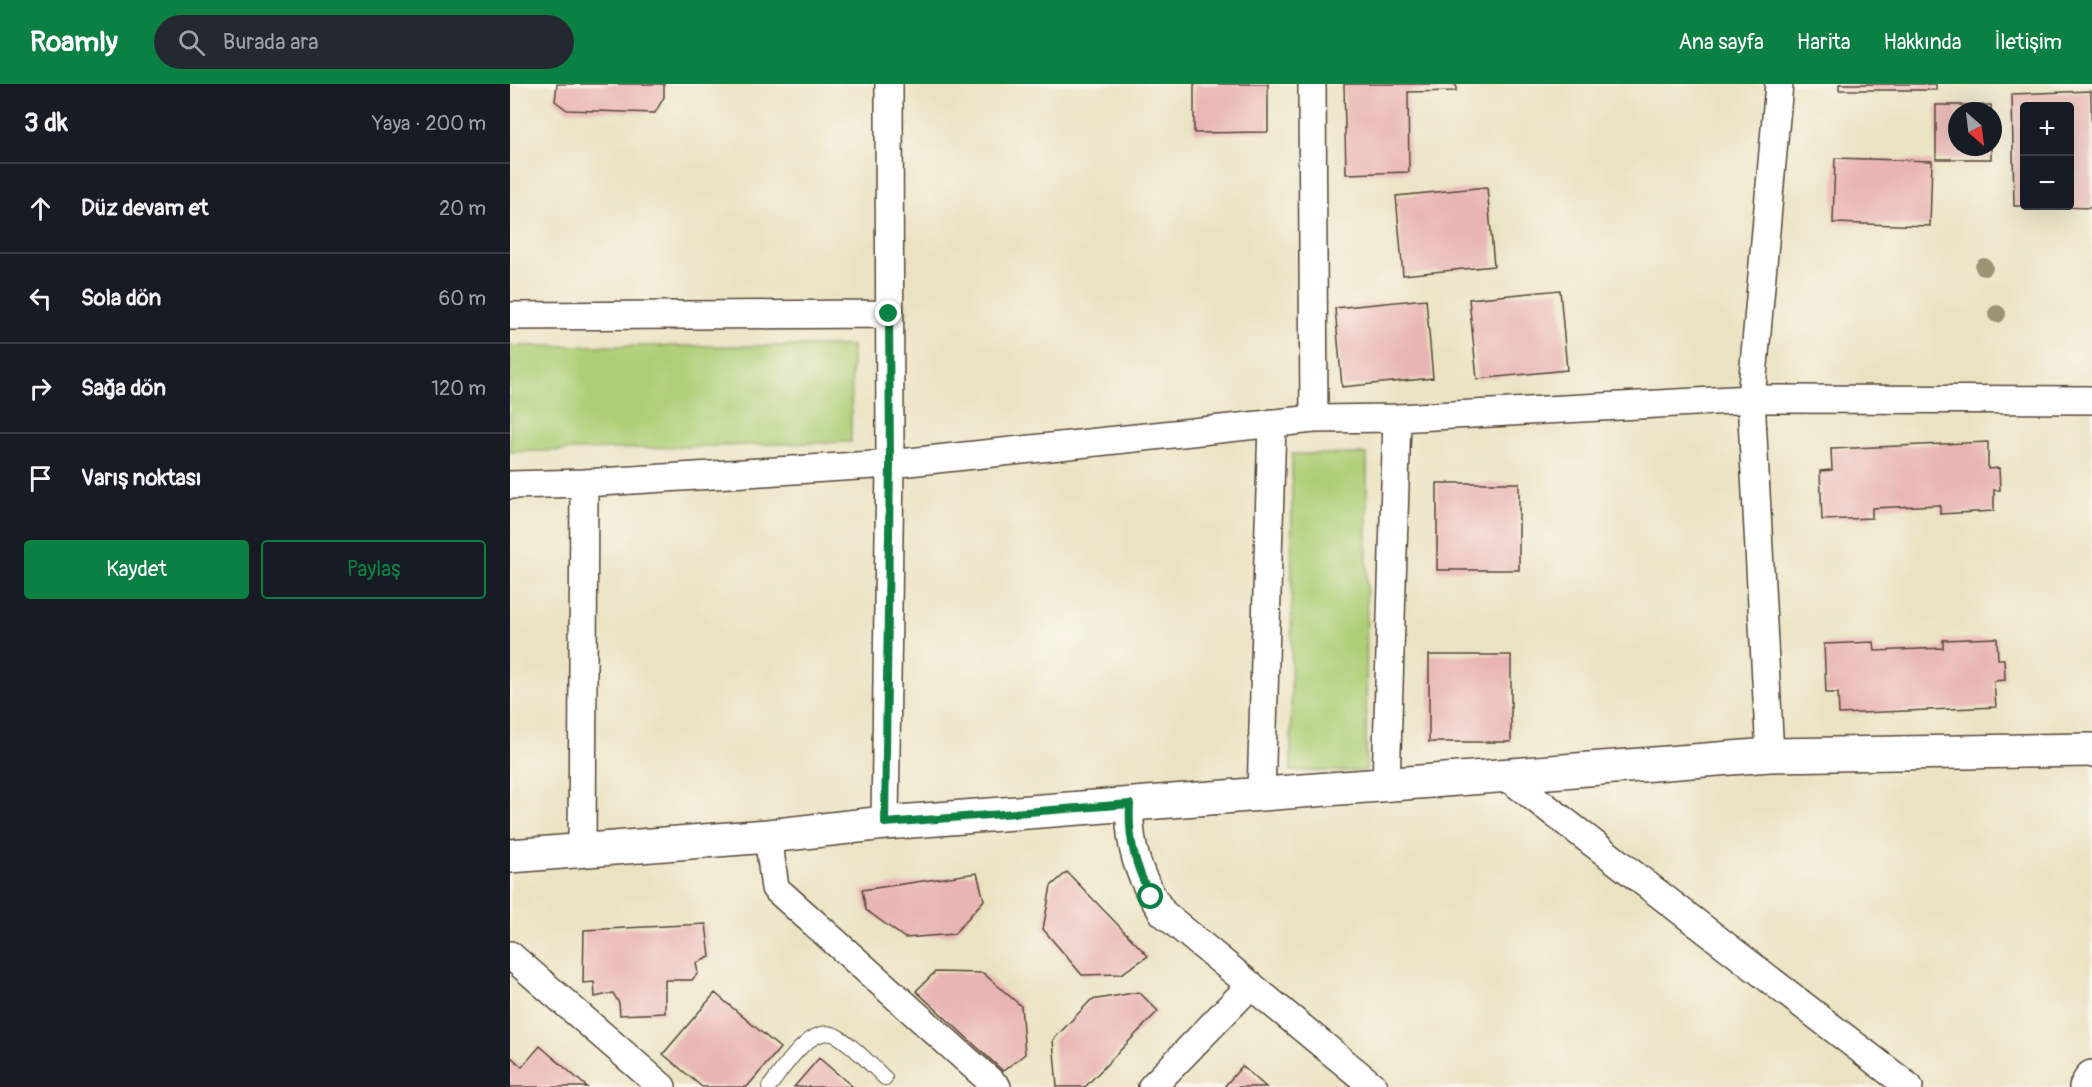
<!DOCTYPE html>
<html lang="tr">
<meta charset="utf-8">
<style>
:root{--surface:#171b24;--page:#242831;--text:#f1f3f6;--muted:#9ea1a6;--line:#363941;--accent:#0b8043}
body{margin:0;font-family:Pangolin,sans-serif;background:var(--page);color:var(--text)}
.controls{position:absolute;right:18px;top:18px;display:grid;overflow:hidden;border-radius:6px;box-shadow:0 6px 24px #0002}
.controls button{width:54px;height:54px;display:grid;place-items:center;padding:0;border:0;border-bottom:2px solid var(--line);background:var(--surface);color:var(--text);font:30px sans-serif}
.compass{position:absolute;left:1438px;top:18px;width:54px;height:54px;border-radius:50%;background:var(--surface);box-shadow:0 6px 24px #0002;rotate:152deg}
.stop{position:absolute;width:18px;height:18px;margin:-14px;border:4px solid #0b8043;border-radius:50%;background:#fff}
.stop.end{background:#0b8043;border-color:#fff;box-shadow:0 2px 6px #0008}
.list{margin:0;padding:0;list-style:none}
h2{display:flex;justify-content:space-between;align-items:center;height:78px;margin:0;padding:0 24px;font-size:26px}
h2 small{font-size:20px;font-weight:400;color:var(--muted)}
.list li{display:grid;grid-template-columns:39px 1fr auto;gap:18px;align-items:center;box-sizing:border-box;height:90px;padding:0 24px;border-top:2px solid var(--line)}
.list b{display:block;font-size:22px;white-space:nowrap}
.list em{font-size:20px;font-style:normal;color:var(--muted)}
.actions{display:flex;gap:12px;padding:18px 24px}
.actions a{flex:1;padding:14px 0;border:2px solid var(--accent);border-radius:6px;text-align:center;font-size:21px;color:var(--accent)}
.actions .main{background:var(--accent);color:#fff}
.icon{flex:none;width:33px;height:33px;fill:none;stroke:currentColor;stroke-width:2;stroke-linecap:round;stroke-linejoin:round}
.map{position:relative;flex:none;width:1582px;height:1003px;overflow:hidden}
header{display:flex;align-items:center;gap:36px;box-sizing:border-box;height:84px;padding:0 30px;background:var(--accent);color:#fff}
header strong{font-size:28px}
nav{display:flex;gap:33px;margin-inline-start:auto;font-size:21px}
.search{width:420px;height:54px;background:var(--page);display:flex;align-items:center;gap:15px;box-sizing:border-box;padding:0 21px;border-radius:33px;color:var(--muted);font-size:22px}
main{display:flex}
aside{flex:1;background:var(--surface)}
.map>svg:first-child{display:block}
.green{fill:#adce76;stroke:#747c4a;stroke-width:1.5}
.building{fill:#e9b5b2}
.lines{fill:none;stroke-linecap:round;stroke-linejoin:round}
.lane-casing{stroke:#554637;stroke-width:16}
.street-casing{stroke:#554637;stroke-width:30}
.secondary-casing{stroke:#554637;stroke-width:36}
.lane{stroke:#fff;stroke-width:14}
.street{stroke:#fff;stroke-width:27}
.secondary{stroke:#fff;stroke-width:33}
.tree{fill:#9a9474}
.route{stroke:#0b8043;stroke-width:8}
</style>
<header>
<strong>Roamly</strong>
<div class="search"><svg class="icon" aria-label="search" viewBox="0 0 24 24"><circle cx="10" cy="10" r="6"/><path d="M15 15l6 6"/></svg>Burada ara</div>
<nav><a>Ana sayfa</a><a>Harita</a><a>Hakkında</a><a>İletişim</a></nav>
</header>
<main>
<aside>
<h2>3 dk<small>Yaya · 200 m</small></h2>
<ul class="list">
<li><svg class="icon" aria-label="ahead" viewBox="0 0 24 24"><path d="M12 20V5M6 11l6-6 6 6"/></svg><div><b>Düz devam et</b></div><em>20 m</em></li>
<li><svg class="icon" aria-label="left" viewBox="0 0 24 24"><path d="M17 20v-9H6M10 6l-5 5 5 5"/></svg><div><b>Sola dön</b></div><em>60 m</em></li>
<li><svg class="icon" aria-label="right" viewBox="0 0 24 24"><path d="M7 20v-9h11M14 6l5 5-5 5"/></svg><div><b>Sağa dön</b></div><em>120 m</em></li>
<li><svg class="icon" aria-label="arrive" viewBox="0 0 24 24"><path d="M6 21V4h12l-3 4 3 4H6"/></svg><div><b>Varış noktası</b></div></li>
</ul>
<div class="actions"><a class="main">Kaydet</a><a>Paylaş</a></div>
</aside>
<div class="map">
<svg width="1582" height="1003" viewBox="0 0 1582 1003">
<rect width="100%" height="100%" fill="#fbf7ec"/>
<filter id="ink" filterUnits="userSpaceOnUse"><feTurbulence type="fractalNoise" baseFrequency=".0167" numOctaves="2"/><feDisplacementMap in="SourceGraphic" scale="12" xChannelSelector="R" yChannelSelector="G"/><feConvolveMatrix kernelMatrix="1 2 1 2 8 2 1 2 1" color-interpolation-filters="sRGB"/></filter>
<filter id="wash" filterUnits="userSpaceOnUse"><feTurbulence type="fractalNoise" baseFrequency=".008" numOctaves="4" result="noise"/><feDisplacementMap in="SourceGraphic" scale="24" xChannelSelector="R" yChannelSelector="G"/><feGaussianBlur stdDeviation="1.35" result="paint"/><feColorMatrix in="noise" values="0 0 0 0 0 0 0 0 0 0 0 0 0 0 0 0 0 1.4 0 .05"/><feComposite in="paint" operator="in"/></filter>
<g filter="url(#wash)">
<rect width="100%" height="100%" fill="#eae3c3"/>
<path class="green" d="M 0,262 L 342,262 L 341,358 L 0,368 Z
M 782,370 L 857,370 L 856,687 L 781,687 Z"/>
<g id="blocks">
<path class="building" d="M 47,0 L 154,0 L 154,13 L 145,29 L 57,26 L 45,17 Z
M 684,0 L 758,0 L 758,48 L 684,49 Z
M 834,0 L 946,0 L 946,7 L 898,8 L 899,88 L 836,90 Z
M 1329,0 L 1426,0 L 1426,6 L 1329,6 Z
M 1581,7 L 1582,124 L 1549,123 L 1560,122 L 1560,22 L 1514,22 L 1514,122 L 1504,122 L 1502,10 Z
M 1426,21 L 1481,21 L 1481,27 L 1447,27 L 1447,63 L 1481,63 L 1481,75 L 1426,75 Z
M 1325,74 L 1422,77 L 1420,142 L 1323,139 Z
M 977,103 L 984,182 L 893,191 L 886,112 Z
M 1050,206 L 1057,286 L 967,295 L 959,215 Z
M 916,215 L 923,294 L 832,303 L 825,224 Z
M 1478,358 L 1478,385 L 1489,384 L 1490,406 L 1484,406 L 1484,427 L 1430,430 L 1430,421 L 1362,424 L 1362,434 L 1312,436 L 1310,387 L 1322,386 L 1321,365 Z
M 927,399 L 1009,399 L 1009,486 L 927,486 Z
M 1487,554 L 1488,575 L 1494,575 L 1495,596 L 1484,597 L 1486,623 L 1329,630 L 1328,609 L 1316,609 L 1314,560 L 1364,558 L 1365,567 L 1433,564 L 1433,556 Z
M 919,571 L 1001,571 L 1001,658 L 919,658 Z
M 557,788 L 638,872 L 611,890 L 572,891 L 533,845 L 541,802 Z
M 467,789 L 474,816 L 444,850 L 395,854 L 356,826 L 352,806 Z
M 196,840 L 200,873 L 186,879 L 188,889 L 182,896 L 155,896 L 155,929 L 110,931 L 109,919 L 103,909 L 85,913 L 84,898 L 73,899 L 74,846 Z
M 425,888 L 473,889 L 511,922 L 515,970 L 493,987 L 406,907 Z
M 629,908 L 648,927 L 575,1003 L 547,1003 L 543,956 L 581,916 Z
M 205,909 L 270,964 L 237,1003 L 192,1003 L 153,970 Z
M 30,962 L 77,1003 L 0,1003 L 0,972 L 12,983 Z
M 309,974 L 343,1003 L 284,1003 Z
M 732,982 L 756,1003 L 714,1003 Z"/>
</g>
</g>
<g filter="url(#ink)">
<use href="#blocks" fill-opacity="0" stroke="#554637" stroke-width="1.5"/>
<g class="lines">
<defs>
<path id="lane" d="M 259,1003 C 272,987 300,940 325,951 C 340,958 362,982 375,994"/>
<path id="street" d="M 802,0 L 804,335
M 0,232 L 379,230
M 0,401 L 74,399 L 380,380 L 804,335 L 887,334 L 1241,315 L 1582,316
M 1260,671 L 1241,315 L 1269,0
M 996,692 L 1399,1003
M 876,701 L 887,334
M 751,711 L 762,339
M 620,720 C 618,762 629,795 653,829 L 864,1003
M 375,739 L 380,380 L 379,0
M 258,752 L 265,804 L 487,1003
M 72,766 L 74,399
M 0,871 L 152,1003
M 642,1003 L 741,901"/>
<path id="secondary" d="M 0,772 L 258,752 L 375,739 L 1260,671 L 1582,666
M 1576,1003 L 1582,993"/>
</defs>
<use href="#lane" class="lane-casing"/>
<use href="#street" class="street-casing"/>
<use href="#secondary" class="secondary-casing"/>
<use href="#lane" class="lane"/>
<use href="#street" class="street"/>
<use href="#secondary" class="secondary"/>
</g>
<g class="tree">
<circle cx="1474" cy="183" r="9"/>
<circle cx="1487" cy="230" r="9"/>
</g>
</g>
<g class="lines" filter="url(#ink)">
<path class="route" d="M 379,230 L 380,380 L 375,739 L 620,720 C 618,755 625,782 641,813"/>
</g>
</svg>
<div class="controls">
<button>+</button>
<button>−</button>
</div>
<svg class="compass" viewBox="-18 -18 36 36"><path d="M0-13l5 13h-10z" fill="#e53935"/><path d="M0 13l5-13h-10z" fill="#9ea1a6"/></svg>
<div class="stop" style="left:641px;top:813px"></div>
<div class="stop end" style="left:379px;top:230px"></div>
</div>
</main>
